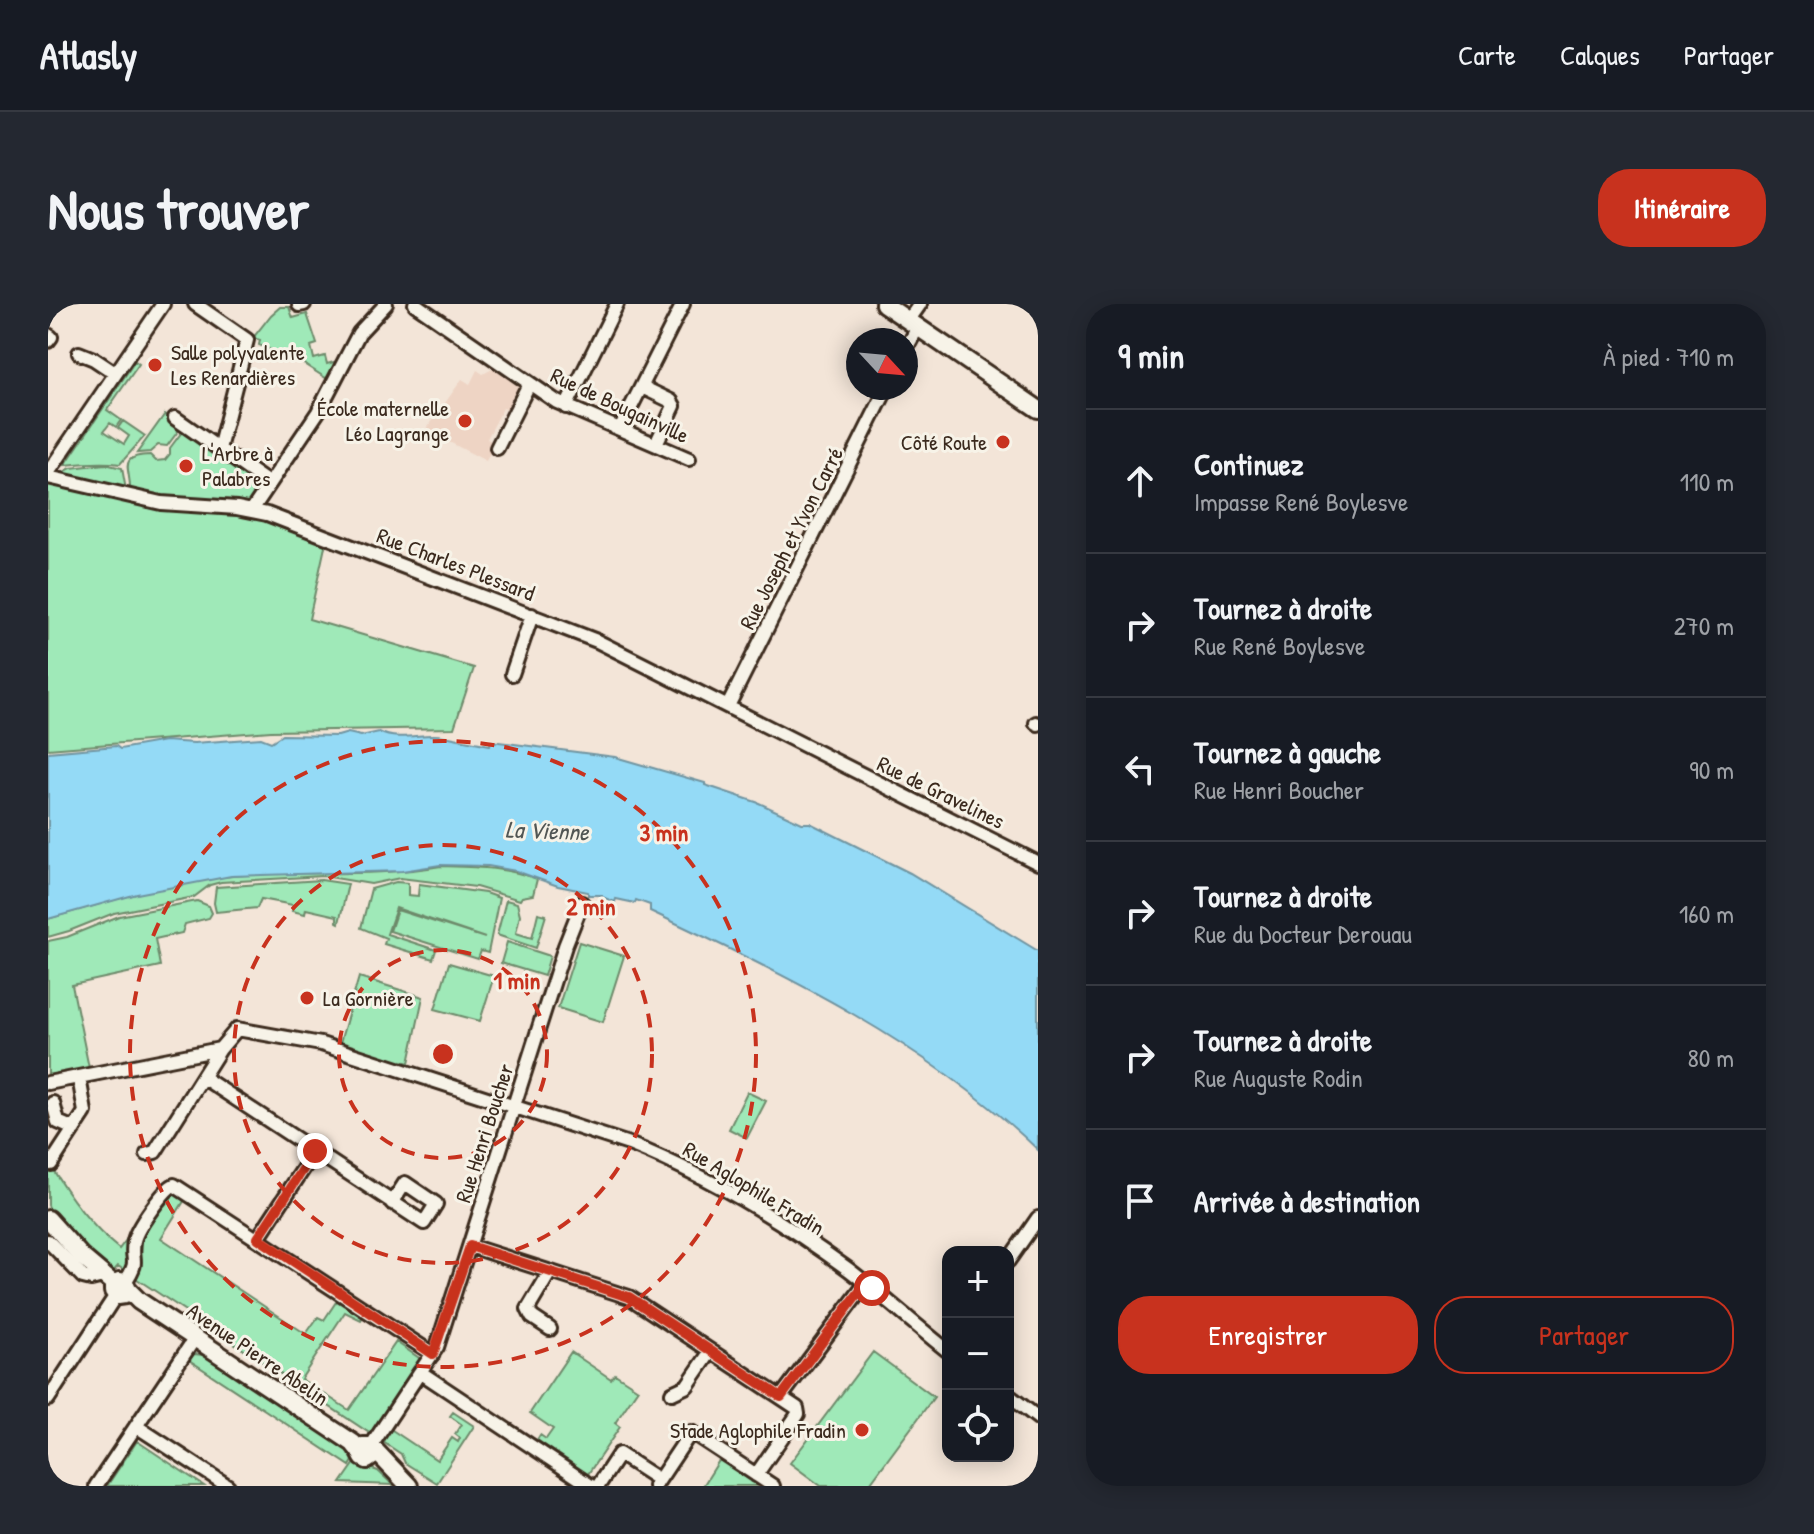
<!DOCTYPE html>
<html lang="fr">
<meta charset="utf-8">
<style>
:root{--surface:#171b24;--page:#242831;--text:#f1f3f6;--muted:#9ea1a6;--line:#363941;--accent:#c8321e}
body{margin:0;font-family:"Patrick Hand",sans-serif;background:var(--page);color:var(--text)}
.controls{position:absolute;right:24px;bottom:24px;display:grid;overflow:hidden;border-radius:16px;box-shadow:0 4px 20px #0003}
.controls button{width:72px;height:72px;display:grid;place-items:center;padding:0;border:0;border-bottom:2px solid var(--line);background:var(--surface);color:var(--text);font:40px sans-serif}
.compass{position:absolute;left:798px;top:24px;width:72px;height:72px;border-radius:50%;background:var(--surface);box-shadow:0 4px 20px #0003;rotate:116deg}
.stop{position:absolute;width:24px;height:24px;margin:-18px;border:6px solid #c8321e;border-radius:50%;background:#fff}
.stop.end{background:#c8321e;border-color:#fff;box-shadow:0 2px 8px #0008}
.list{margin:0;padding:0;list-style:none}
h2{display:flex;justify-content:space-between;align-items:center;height:104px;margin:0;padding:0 32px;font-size:34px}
h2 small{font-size:26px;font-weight:400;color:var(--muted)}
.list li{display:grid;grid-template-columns:52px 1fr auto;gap:24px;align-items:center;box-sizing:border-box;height:144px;padding:0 32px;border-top:2px solid var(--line)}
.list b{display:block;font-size:30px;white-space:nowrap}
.list p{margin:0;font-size:26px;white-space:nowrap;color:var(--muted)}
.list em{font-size:26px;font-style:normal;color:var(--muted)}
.actions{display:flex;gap:16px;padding:24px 32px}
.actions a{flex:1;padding:18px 0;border:2px solid var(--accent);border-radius:32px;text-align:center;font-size:28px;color:var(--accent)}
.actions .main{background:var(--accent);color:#fff}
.icon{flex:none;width:44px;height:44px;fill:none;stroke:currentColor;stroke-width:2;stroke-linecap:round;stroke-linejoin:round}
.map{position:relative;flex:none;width:990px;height:1182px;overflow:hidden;border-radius:32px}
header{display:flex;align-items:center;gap:48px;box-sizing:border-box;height:112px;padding:0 40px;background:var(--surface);border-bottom:2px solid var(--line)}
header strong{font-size:38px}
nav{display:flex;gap:44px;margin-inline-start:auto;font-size:28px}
.intro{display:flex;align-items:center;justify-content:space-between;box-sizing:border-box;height:192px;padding:0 48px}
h1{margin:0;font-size:56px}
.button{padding:20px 36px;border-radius:32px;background:var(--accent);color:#fff;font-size:28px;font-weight:700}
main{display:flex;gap:48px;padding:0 48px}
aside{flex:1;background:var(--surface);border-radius:32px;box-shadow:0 4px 20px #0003}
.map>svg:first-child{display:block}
.built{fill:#eed4c4}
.green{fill:#9fe9b8;stroke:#6d8a6b;stroke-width:2}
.water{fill:#94daf6;stroke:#7094a0;stroke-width:2}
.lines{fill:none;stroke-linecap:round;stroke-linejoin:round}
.minor-casing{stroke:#3b2a1e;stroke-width:18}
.major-casing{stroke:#3b2a1e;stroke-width:22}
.minor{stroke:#f7f3e8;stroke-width:12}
.major{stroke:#f7f3e8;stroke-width:16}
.route{stroke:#c8321e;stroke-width:10}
.ring{fill:none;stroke:#c8321e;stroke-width:4;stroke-dasharray:14 10}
.poi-dot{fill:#c8321e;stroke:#f7f3e8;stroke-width:3}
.labels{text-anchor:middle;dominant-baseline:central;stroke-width:6;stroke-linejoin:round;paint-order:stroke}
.poi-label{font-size:22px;fill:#3b2a1e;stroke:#f7f3e8;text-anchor:start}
.street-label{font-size:22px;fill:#3b2a1e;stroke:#f7f3e8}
.water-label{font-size:24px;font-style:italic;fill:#515654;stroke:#f7f3e8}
.centre{fill:#c8321e;stroke:#f7f3e8;stroke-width:4}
.ring-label{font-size:24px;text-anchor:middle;font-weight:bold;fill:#c8321e;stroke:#f7f3e8;stroke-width:6;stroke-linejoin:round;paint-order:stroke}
</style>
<header>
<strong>Atlasly</strong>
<nav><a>Carte</a><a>Calques</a><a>Partager</a></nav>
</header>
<div class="intro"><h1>Nous trouver</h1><a class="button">Itinéraire</a></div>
<main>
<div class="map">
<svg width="990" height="1182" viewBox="0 0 990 1182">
<rect width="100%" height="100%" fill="#f3e5d8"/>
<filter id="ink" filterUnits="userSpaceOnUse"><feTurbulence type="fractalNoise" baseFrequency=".0125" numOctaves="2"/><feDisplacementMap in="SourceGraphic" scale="16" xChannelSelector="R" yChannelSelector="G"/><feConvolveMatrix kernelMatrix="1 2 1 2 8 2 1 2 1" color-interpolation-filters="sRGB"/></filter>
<g filter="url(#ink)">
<path class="built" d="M 448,63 L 476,82 L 463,107 L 455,104 L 439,135 L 447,139 L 438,157 L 378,126 L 414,75 L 422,80 L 429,66 L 435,70 Z"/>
<path class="green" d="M 232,3 L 241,3 L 245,14 L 259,10 L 269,40 L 263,42 L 266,55 L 277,52 L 279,60 L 289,57 L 281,76 L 254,59 L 211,41 L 212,36 L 205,34 L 223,11 Z
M 87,57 L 91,60 L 59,106 L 73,116 L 68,123 L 62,119 L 56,127 L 76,140 L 81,132 L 70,124 L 75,117 L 97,132 L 72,160 C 55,157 35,159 17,161 Z
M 117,110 L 134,122 L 119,142 L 110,141 L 102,148 L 89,149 Z
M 137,124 L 215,179 L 201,199 L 125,195 L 82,188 C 84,166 67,152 102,151 L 108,157 L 117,156 L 122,150 L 122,144 Z
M 57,160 L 74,164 L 78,186 L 10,171 L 23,164 Z
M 0,177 L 203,209 L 278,238 L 261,315 L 426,364 L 406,424 L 223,427 L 0,445 Z
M 393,562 C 427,563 458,563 489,575 L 485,591 L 474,593 L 472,596 L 428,583 L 352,574 L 323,580 L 275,572 L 173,578 L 162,581 L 146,593 L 66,609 L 21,627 L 0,633 L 0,615 C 60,598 122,577 185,572 C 254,566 324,574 393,562 Z
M 273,576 L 300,580 L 291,619 L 289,618 L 289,612 L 258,605 L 257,610 L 244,607 L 245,601 L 213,595 L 209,604 L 168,608 L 166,599 L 168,583 Z
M 348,578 L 360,579 L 360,591 L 370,592 L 371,580 L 437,589 L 451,594 L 440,649 L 433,647 L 430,655 L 342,627 L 349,606 L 437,634 L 348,604 L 339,630 L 388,646 L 385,655 L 336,640 L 338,634 L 313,624 L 323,585 Z
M 458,596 L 469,599 L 472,611 L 468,629 L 484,634 L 490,609 L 498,611 L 488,644 L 449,631 Z
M 149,597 L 161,602 L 164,609 L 161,614 L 137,620 L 134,629 L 107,635 L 112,662 L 24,681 L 41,764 L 0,773 L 0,637 L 19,633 L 71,612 Z
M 459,638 L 502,652 L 496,672 L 453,659 Z
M 531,638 L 576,652 L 555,718 L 510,704 Z
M 401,659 L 446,672 L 432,717 L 387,705 Z
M 311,673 L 375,693 L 361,759 L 354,757 L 352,762 L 291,742 Z
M 699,788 L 718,797 L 699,834 L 681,825 Z
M 0,857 C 19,890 41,921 71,945 L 78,936 L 80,938 L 82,948 L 79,968 L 70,962 L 63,970 C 50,959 3,916 0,901 C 0,888 0,871 0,857 Z
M 127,887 L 138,894 L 113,934 L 258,1030 L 270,1013 L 276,1016 L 290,995 L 315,1012 L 313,1016 L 297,1008 L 253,1075 L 301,1106 L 348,1038 L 374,1056 L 323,1130 L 86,973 L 93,960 L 94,932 L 123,888 Z
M 523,1048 L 563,1075 L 567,1070 L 590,1085 L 567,1119 L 572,1123 L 540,1170 L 489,1136 L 492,1131 L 498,1135 L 505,1125 L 482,1109 Z
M 825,1048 L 886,1093 L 820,1182 L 773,1182 L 742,1159 Z
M 146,1050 L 155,1051 L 300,1147 L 305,1157 L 302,1162 L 141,1056 Z
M 405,1108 L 426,1122 L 389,1179 L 357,1159 L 353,1150 L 332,1136 L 341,1124 L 389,1156 L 404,1134 L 410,1138 L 412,1134 L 407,1130 L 413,1120 L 402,1112 Z
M 89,1137 L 156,1182 L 59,1182 Z
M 672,1155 L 713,1182 L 655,1182 Z
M 307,1159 L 330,1167 L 345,1181 L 293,1179 Z"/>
<path class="water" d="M 331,428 C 352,439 378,427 396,432 C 411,435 426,438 442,441 L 443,437 L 567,453 L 657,479 L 657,481 L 711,499 L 754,519 L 762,519 L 862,569 L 990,647 L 990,846 C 880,740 739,671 602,607 L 602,601 L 588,596 L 587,599 L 568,595 L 567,598 L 554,593 L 554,591 L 540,591 L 540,588 L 510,582 L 468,567 L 440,562 L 392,561 L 354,567 L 183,572 L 89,590 L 0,615 L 0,448 L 68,442 L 72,445 L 117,437 L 146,439 L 213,434 L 223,438 L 234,431 L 290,432 L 300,429 L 313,432 Z"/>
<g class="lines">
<defs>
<path id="minor" d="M 147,0 L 199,36 L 171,145
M 367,0 L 509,98 L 641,155
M 251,1 L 256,0
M 860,17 L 872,0
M 0,31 L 3,33 L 0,37
M 858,45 L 870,23
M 31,49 L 46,55 L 67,69
M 594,83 L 623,97 L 626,102 L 608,140
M 518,103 L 569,0
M 127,114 L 220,179
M 572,125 L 635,0
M 449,144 L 481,80
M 0,169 L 115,0
M 0,173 L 113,199 L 189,204 L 219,210 L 549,337 L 990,559
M 204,206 L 270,108 L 311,29 L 338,0
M 464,370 L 484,311
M 680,402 L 839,84
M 988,419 L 990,420
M 156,774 C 229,822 302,871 376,919 L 388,900 L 357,879 L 344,899
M 0,779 L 172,745
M 5,799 L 10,818 L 26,825
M 99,850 L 107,848 L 172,745 L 189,725 L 273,740 L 581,840 C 659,871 733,916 800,965 C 834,991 866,1020 900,1047
M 3,860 L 37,808 L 31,773
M 210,934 L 267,847
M 0,937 L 35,973 L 43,975 L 55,972
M 422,942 L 581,993 L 749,1104 L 750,1110 L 708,1171
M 960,957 L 990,914
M 502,968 L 480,1005 L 484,1013 L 502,1025
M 77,978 C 93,954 82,959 86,937 C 88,925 116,885 126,881 L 385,1050
M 372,1068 L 389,1043 L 517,642 L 534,599
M 624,1089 L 639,1082 L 663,1047
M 960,1091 L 990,1114
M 733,1093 L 818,979
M 0,1095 L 68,991
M 88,1122 L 180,1182
M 323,1142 L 372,1068 L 543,1182
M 0,1181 L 1,1182
M 48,1182 L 147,1034
M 550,1182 L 571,1150 L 611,1176
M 607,1182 L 643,1128 L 725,1182"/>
<path id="major" d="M 836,0 L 990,105
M 0,915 L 34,953 L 66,980
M 80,986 L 77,991 L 70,992 L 65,987 L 65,982 L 71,977 L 77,978 L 80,986 L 91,997 L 305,1139 L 312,1148
M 326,1148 L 325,1152 L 319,1156 L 315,1154 L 312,1148 L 315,1142 L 323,1142 L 361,1182"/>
</defs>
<use href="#minor" class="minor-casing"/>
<use href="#major" class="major-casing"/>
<use href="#minor" class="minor"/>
<use href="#major" class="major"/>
</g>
</g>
<g class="lines" filter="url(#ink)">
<path class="route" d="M 267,847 L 210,934 L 385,1050 L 422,942 L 581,993 L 733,1093 L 818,979 L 824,984"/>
</g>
<g class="ring">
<circle cx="395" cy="750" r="104"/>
<circle cx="395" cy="750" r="209"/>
<circle cx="395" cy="750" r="313"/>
</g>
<g class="poi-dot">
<circle cx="107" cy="61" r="8"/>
<circle cx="417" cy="117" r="8"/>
<circle cx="955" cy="138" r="8"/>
<circle cx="138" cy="162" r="8"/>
<circle cx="259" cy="694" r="8"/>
<circle cx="814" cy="1126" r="8"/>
</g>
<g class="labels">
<g class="poi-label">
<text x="123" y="48">Salle polyvalente<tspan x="123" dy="25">Les Renardières</tspan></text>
<text x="401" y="104" text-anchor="end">École maternelle<tspan x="401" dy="25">Léo Lagrange</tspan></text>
<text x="939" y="138" text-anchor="end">Côté Route</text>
<text x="154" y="149">L'Arbre à<tspan x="154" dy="25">Palabres</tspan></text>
<text x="275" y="694">La Gornière</text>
<text x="798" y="1126" text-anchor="end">Stade Aglophile Fradin</text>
</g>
<g class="street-label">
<text transform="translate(572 101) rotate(25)">Rue de Bougainville</text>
<text transform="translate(743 234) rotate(-63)">Rue Joseph et Yvon Carré</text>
<text transform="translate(408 260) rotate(21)">Rue Charles Plessard</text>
<text transform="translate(893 488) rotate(26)">Rue de Gravelines</text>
<text transform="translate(436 829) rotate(-72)">Rue Henri Boucher</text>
<text transform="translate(706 884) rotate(31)">Rue Aglophile Fradin</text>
<text transform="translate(210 1050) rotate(34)">Avenue Pierre Abelin</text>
</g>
<g class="water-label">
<text transform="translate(499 526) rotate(2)">La Vienne</text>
</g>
</g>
<circle cx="395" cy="750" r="12" class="centre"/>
<g class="ring-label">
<text x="616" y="537">3 min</text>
<text x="543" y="611">2 min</text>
<text x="469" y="685">1 min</text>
</g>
</svg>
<div class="controls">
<button>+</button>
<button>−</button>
<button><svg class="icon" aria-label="locate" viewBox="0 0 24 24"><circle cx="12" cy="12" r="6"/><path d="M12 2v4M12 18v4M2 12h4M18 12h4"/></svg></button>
</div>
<svg class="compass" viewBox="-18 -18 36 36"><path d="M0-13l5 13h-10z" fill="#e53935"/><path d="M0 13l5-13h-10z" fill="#9ea1a6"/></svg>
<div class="stop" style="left:824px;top:984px"></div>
<div class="stop end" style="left:267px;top:847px"></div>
</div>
<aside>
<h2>9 min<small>À pied · 710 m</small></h2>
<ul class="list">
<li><svg class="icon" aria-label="ahead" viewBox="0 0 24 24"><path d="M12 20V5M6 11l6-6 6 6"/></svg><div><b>Continuez</b><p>Impasse René Boylesve</p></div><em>110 m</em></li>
<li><svg class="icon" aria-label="right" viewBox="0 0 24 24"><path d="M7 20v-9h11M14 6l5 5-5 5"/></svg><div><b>Tournez à droite</b><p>Rue René Boylesve</p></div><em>270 m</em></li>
<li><svg class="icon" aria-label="left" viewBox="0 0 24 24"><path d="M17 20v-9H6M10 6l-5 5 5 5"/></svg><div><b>Tournez à gauche</b><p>Rue Henri Boucher</p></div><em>90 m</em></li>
<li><svg class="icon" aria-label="right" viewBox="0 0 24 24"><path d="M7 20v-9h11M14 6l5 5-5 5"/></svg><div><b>Tournez à droite</b><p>Rue du Docteur Derouau</p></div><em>160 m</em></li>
<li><svg class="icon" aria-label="right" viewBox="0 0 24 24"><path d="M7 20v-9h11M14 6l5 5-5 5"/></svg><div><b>Tournez à droite</b><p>Rue Auguste Rodin</p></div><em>80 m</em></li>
<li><svg class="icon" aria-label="arrive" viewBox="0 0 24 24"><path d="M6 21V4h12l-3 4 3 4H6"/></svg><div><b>Arrivée à destination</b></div></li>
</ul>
<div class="actions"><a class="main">Enregistrer</a><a>Partager</a></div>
</aside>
</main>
